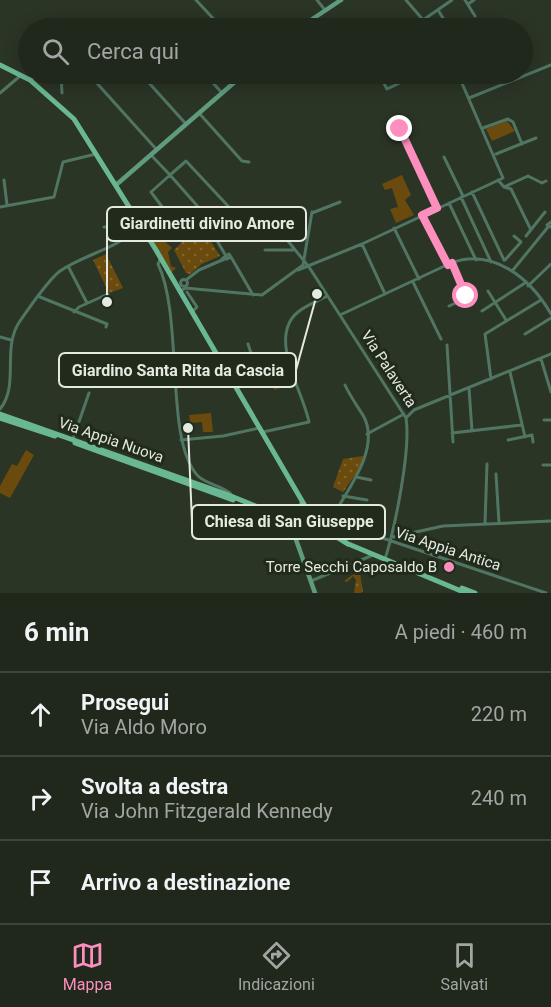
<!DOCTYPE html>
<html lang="it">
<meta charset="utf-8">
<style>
:root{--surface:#20281c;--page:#2d3429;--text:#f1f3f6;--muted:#a2a6a3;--line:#3d443b;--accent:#fd8ebe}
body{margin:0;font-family:Roboto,sans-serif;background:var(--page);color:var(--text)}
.stop{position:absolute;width:18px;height:18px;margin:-14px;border:4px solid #fd8ebe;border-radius:50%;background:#fff}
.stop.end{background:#fd8ebe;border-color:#fff;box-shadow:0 2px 6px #0008}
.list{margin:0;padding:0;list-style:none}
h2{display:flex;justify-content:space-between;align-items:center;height:78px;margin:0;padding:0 24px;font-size:26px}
h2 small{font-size:20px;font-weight:400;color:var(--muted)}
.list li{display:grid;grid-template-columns:39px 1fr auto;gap:18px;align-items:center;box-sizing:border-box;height:84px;padding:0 24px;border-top:2px solid var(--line)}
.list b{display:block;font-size:22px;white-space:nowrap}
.list p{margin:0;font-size:20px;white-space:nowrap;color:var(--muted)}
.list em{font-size:20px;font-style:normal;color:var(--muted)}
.icon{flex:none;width:33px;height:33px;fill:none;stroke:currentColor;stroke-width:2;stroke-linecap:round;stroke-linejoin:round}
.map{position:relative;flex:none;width:551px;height:593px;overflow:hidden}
.search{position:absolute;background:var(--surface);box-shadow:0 3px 15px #0003;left:18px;right:18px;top:18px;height:66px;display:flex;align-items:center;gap:15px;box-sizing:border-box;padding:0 21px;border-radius:33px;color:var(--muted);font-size:22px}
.sheet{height:330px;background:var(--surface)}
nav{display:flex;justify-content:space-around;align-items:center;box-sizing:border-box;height:84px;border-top:2px solid var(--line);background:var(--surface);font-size:16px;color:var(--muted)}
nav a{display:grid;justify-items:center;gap:3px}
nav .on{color:var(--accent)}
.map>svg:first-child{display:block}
.grass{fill:url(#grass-dots)}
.green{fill:#6b4b0d}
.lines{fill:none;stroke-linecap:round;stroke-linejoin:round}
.street{stroke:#507563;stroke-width:3}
.secondary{stroke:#5f9b7e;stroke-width:4.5}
.primary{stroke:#69b893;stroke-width:5}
.route{stroke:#fd8ebe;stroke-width:8}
.poi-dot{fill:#fd8ebe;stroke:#212b1c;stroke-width:2}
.labels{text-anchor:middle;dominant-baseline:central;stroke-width:6;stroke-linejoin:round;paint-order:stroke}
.street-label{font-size:15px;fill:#e4eae0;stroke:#212b1c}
.poi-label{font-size:15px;fill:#e4eae0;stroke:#212b1c;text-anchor:end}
.leader{fill:none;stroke:#e4eae0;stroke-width:2}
.callout-dot{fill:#e4eae0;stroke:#212b1c;stroke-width:2}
.callout{fill:#212b1c;stroke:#e4eae0;stroke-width:2}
.callout-label{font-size:16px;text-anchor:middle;font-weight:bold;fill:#e4eae0}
</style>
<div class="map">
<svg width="551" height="593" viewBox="0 0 551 593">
<defs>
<pattern id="grass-dots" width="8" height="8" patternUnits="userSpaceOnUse" patternTransform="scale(1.5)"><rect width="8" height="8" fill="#6b4b0d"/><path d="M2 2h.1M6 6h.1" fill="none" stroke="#806530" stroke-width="1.8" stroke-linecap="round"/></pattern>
</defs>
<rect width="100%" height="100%" fill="#2b3526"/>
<path class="grass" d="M 187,237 L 210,240 L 220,256 L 202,264 L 190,274 L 186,273 L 174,250 Z
M 106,254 L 123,288 L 109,293 L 93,260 Z
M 363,456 L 360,468 L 343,492 L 333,487 L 343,459 Z
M 357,572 L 360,574 L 363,591 L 361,593 L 354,593 L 356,580 L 353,576 L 347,582 L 344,581 Z"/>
<path class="green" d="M 507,121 L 515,131 L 492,141 L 486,129 Z
M 402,175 L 411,195 L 405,200 L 414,215 L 396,223 L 390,209 L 398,207 L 392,188 L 385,190 L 382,184 Z
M 171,225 L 162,239 L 172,248 L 168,252 L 171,266 L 176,268 L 172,272 L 147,231 Z
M 289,376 L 292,384 L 274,390 L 272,382 Z
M 211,413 L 213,432 L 203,432 L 202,422 L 190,423 L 189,415 Z
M 26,450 L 34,455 L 10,498 L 0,493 L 0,486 L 12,464 L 17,466 Z"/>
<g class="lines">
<path class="street" d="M 196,0 L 222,28
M 317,0 L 325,10
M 406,0 L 430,28
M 465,0 L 475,16
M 468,4 L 474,0
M 438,10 L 446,23
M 423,20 L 452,0
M 94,28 L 96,26
M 61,74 L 62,93
M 141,74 L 186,124
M 205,74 L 222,93
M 379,74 L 387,89 L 408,79
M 31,80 L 37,74 L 44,81 L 53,74
M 94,80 L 157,150
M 0,93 L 20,76
M 469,98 L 551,65
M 199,113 L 242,161 L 249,162
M 483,128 L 508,119 L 513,122 L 522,144
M 400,129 L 437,208
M 496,154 L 536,138
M 151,155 L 170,175 L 186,161 L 228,206
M 444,157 L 463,196
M 4,180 L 7,205
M 498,180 L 504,187 L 528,176 L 542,183 L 546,181
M 504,187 L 511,189 L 531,230
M 472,192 L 504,260
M 461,197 L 491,262
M 449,203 L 476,260
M 0,207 L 54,197 L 63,162 L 96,154
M 312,213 L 340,202
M 422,215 L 448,265
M 276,220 L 279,230 L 309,267 L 406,418 C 411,449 395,528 385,559
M 551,222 L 547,225 L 551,227
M 175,224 L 151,192 L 170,175 L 208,218
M 104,227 L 111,227 L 110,222 L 137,227
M 394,228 L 419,279
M 213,234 L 226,256 L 222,259
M 526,236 L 545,212
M 362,244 L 385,294
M 265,250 L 294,250
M 229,254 L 231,257 L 227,259 L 226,256 Z
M 231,257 L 253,295
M 160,260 L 158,264 C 184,318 164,441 198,476 C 206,484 220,485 230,493
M 505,260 L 521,242 L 514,236
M 68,266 L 87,303
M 298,270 L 362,244 L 503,178 L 458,74
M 513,270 L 548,227
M180.5 283a3.5 3.5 0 1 1 7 0a3.5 3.5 0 1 1-7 0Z
M 186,280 L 199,270 L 227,258
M 413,282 L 441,339
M 528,286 L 551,264
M 181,291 L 185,288 L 262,295 L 303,265 L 312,212
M 488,291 L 506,320
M 187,292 L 197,307 L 192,312
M 40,297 L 107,324 L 106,327
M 449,306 L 467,298 L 451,263
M 482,311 L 525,283
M 74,312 L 79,307 L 108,294
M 340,315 L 451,263 C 493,247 531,279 551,314
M 525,334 L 551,318
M 0,337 L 11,340
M 248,344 L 257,371 L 289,361
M 447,345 L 453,442
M 541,359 L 551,392
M 510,372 L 525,437
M 491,379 L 485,334 L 541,300
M 469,388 L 472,431
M 0,409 C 20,385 1,348 20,321 C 30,307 47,281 60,271 C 86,253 117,250 139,226
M 406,418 L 414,410 L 426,405 L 551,354
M 544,420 L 551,420
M 263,432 L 309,422 C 303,391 267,337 298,312 C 306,305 318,301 327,296
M 452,433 L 522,425
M 367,434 L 404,414
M 73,439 L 89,393
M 181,440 L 223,436 L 259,428
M 508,440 L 532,435 L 533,442
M 543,465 L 551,465
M 496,474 L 499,523
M 356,477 L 371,480
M 343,496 L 367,500
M 314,515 L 546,593
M 330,521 C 345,493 381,450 364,417 C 358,407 350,396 345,385
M 485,524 L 487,464
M 393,537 L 443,526 L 551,521
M 311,581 L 373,555"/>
<path class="secondary" d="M 299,28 L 341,0
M 116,185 L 244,74
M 292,514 L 289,520 L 315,593"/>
<path class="primary" d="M 0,65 L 30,80 L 74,119 L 156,250 L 305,506 L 327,531 L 348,544
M 0,414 L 226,494 L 331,537
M 0,418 L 55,436
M 75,443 L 233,500
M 270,509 L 298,514 L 303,509 L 302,503
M 294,522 L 304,516 L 305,506
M 346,543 L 466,593
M 462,588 L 475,593"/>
</g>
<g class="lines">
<path class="route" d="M 400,129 L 437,208 L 422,215 L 448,265 L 452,263 L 466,296"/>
</g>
<circle class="poi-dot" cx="449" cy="567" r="6"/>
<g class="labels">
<g class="street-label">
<text transform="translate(389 369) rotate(57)">Via Palaverta</text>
<text transform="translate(111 440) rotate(19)">Via Appia Nuova</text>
<text transform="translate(448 549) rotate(18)">Via Appia Antica</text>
</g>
<g class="poi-label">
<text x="437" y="567">Torre Secchi Caposaldo B</text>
</g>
</g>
<path class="leader" d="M107 302L107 224M317 294L296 370M188 428L192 522"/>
<g class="callout-dot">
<circle cx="107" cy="302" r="6"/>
<circle cx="317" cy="294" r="6"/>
<circle cx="188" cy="428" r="6"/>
</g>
<g class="callout">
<rect x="107" y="207" width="199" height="34" rx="6"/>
<rect x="59" y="353" width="237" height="34" rx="6"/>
<rect x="192" y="505" width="193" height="34" rx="6"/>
</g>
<g class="callout-label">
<text x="207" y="229">Giardinetti divino Amore</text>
<text x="178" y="376">Giardino Santa Rita da Cascia</text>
<text x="289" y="527">Chiesa di San Giuseppe</text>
</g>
</svg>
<div class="stop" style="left:466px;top:296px"></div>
<div class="stop end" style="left:400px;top:129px"></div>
<div class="search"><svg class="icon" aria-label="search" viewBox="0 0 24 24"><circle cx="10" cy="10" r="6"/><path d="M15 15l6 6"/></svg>Cerca qui</div>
</div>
<section class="sheet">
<h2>6 min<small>A piedi · 460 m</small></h2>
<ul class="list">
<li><svg class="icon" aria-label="ahead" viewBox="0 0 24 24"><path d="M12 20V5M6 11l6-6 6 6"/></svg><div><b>Prosegui</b><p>Via Aldo Moro</p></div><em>220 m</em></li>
<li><svg class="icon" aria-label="right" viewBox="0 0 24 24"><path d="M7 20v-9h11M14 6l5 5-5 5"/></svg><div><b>Svolta a destra</b><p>Via John Fitzgerald Kennedy</p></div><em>240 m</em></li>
<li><svg class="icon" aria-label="arrive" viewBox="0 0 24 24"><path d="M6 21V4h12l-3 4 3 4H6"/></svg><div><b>Arrivo a destinazione</b></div></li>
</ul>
</section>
<nav>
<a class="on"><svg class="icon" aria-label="map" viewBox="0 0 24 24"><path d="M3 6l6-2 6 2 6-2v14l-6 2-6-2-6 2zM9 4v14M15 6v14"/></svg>Mappa</a>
<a><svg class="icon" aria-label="directions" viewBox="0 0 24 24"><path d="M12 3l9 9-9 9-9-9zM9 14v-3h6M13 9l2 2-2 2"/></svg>Indicazioni</a>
<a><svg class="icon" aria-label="saved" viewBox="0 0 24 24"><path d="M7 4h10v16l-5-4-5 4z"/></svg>Salvati</a>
</nav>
